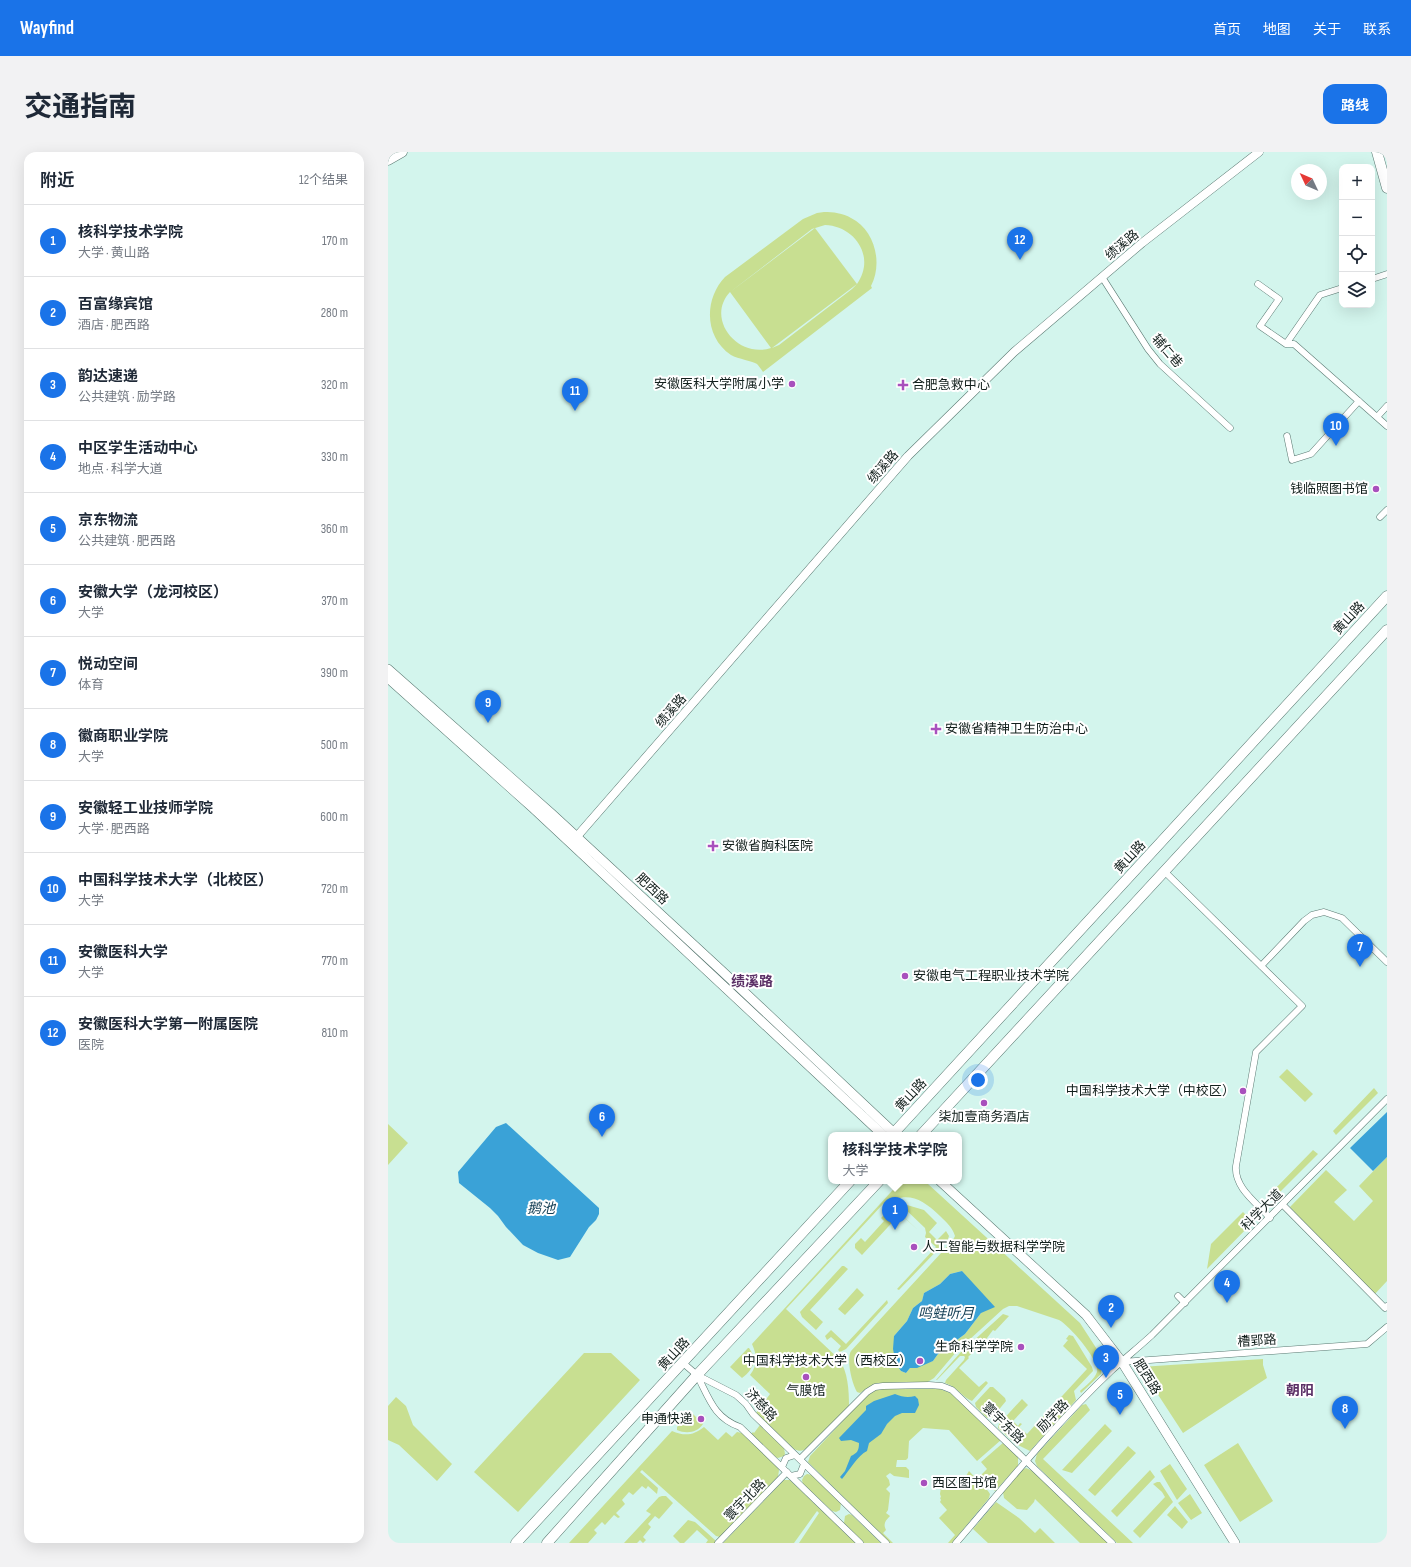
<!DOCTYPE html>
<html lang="zh">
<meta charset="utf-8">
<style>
:root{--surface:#fff;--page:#f2f2f3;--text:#1f2937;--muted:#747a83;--line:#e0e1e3;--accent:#1a73e8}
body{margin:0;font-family:"Sofia Sans Condensed","Noto Sans SC",sans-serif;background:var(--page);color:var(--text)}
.controls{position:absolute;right:12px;top:12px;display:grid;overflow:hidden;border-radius:8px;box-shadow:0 4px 16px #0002}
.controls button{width:36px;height:36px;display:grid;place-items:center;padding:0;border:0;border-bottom:1px solid var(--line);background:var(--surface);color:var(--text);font:20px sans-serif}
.compass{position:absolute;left:903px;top:12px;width:36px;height:36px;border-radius:50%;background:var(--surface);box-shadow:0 4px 16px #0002;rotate:314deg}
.you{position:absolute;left:590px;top:928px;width:14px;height:14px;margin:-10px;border:3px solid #fff;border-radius:50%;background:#1a73e8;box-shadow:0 0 0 6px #1a73e833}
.badge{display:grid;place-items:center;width:26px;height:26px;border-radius:50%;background:var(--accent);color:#fff;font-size:13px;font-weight:700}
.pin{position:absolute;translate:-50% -33px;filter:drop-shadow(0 1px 2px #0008)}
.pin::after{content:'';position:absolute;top:21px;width:14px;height:12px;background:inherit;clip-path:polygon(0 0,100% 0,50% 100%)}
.popup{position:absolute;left:440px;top:980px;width:134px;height:52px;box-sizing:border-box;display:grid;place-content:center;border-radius:8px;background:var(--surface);filter:drop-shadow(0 1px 3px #0005);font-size:13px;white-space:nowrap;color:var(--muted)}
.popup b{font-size:15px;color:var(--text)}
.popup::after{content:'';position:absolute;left:50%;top:100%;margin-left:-8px;border:8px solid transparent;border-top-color:var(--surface)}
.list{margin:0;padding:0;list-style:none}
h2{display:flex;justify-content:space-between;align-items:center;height:52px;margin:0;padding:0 16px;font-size:17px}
h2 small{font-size:13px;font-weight:400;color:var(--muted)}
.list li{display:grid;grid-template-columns:26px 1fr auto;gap:12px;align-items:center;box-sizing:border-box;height:72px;padding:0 16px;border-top:1px solid var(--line)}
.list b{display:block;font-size:15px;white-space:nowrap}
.list p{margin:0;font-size:13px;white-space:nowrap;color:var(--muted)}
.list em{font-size:13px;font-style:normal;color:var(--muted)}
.icon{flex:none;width:22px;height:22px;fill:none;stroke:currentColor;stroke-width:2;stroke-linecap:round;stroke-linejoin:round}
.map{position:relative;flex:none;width:999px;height:1391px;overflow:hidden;border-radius:12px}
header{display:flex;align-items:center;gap:24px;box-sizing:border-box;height:56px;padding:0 20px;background:var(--accent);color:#fff}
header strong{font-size:19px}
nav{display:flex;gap:22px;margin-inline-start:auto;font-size:14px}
.intro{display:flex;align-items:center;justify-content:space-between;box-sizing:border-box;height:96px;padding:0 24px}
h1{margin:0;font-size:28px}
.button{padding:10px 18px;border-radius:12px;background:var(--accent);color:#fff;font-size:14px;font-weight:700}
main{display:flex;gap:24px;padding:0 24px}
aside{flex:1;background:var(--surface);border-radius:12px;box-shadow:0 4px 16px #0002}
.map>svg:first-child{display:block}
.green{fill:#c8df91;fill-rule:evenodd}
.water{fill:#3aa2d7}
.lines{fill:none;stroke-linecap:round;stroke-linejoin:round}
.minor-casing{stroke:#5b7a73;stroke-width:7}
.tertiary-casing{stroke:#5b7a73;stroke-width:9}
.secondary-casing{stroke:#5b7a73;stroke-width:10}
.primary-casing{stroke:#5b7a73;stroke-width:11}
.trunk-casing{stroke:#5b7a73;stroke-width:11}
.minor{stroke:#fff;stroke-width:6}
.tertiary{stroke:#fff;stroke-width:8}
.secondary{stroke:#fff;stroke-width:9}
.primary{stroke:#fff;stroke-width:10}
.trunk{stroke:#fff;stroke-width:10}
.poi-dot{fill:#a850bd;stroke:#fff;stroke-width:1.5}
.labels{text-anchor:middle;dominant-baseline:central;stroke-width:4;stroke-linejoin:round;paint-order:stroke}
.street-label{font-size:13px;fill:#121f1c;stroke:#fff}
.poi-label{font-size:13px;fill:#121f1c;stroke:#fff;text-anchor:end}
.neighbourhood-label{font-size:14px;font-weight:bold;fill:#5b3066;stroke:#fff}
.water-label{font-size:14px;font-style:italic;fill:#133e54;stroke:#fff}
</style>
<header>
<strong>Wayfind</strong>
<nav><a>首页</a><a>地图</a><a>关于</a><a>联系</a></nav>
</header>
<div class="intro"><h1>交通指南</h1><a class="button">路线</a></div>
<main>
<aside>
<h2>附近<small>12个结果</small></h2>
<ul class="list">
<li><span class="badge">1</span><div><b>核科学技术学院</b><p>大学 · 黄山路</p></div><em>170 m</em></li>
<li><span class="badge">2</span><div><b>百富缘宾馆</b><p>酒店 · 肥西路</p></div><em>280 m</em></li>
<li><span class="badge">3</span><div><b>韵达速递</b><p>公共建筑 · 励学路</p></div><em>320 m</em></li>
<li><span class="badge">4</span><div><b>中区学生活动中心</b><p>地点 · 科学大道</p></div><em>330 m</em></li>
<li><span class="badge">5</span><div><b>京东物流</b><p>公共建筑 · 肥西路</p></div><em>360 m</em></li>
<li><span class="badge">6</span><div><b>安徽大学（龙河校区）</b><p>大学</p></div><em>370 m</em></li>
<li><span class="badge">7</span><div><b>悦动空间</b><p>体育</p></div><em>390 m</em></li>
<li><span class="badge">8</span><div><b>徽商职业学院</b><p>大学</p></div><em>500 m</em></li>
<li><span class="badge">9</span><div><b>安徽轻工业技师学院</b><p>大学 · 肥西路</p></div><em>600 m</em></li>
<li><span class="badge">10</span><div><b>中国科学技术大学（北校区）</b><p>大学</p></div><em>720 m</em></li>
<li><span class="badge">11</span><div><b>安徽医科大学</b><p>大学</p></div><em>770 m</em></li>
<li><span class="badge">12</span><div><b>安徽医科大学第一附属医院</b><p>医院</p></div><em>810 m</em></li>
</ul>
</aside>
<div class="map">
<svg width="999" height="1391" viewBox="0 0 999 1391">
<rect width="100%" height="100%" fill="#d3f5ed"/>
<path class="green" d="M 436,60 C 445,60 455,61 463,66 C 487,78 495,111 483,134 L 484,136 L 375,220 C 373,217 371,214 369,212 C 365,209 350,207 343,203 C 316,185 316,147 337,125 L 415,67 L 429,61 ZM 437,73 C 467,74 488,105 469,132 L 427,76 L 342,140 L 424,77 ZM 469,132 L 464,137 L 391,193 L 384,196 ZM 342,140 L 383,196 C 350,207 317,167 342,140 Z
M 899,917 L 925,942 L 917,950 L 891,925 Z
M 986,936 L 990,941 L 948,983 L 945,979 Z
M 0,972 L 20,991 L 0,1013 Z
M 925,998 L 930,1002 L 887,1045 L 883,1041 Z
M 999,1005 L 999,1129 L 986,1143 L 939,1096 L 902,1055 L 938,1018 L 959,1038 L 946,1050 L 966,1069 L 985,1049 L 971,1034 Z
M 513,1029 L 535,1029 L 540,1032 L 692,1171 L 712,1202 C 710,1210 714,1215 713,1222 L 693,1241 L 692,1239 C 697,1234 707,1227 709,1220 C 712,1209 682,1174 671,1168 L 629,1154 L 621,1154 L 615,1157 L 569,1199 L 546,1226 L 538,1231 L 493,1231 L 486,1232 L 472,1241 L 469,1240 C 464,1232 458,1207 463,1199 L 565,1088 L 567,1084 C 564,1075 559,1071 552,1064 C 533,1046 520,1039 495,1052 L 398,1157 L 451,1207 C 460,1220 461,1238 461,1254 L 421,1295 C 415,1299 412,1300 406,1297 L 368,1261 L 382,1242 L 362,1223 C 370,1213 369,1203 364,1192 ZM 574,1119 L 593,1161 L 577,1182 L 550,1202 L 545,1209 L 522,1216 L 518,1221 L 513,1219 L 508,1212 L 506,1184 L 519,1169 L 525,1156 L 534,1149 L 536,1141 L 552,1132 L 562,1122 Z
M 519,1053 L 536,1058 L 549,1071 L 541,1080 L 549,1088 L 558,1079 L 561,1084 L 560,1087 L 511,1138 L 509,1137 L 548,1095 L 537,1085 L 538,1081 L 537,1076 L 515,1055 Z
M 503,1056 L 506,1056 L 530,1078 L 512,1062 L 474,1103 L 467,1096 L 467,1092 L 473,1086 L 477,1090 L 496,1069 L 493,1066 Z
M 855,1060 L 865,1070 L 819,1117 L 823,1092 Z
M 454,1114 L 456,1114 L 460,1117 L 422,1158 L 435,1170 L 428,1178 L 414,1165 L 412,1160 Z
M 469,1136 L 476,1143 L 457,1163 L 450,1157 Z
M 499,1148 L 500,1151 L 458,1197 L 452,1200 L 450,1198 L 453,1194 L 443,1185 L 439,1188 L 437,1184 L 443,1178 L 458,1192 Z
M 615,1162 L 621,1164 L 607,1179 L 605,1178 L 596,1190 L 594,1189 L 589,1194 L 590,1195 L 580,1205 L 581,1206 L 571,1216 L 591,1235 L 598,1229 L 600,1231 L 584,1249 C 574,1245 568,1234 557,1231 L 558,1228 L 576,1208 L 577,1205 L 576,1204 L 572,1204 L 549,1228 L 548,1228 L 572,1201 Z
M 681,1183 L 685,1184 L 704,1215 L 705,1219 L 686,1239 L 688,1248 L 642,1299 L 628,1292 L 610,1276 L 611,1272 L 634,1247 L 640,1253 L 625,1269 L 630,1274 L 632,1271 L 634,1272 L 631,1275 L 639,1282 L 699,1217 L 675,1194 L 680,1188 L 678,1187 Z
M 360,1196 L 361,1196 C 370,1208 365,1218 354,1226 L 342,1215 Z
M 196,1201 L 223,1201 L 252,1228 L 130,1360 L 86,1320 Z
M 875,1207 L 875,1213 L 879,1226 L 795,1281 L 752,1215 Z
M 602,1235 L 605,1235 L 617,1246 L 618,1249 L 604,1266 L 599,1266 L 588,1255 L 587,1251 Z
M 490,1237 L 552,1237 L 565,1242 L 613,1288 L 589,1309 L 561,1278 L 535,1276 L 521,1289 L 520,1306 L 518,1308 L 509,1308 L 508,1315 L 518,1315 L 521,1318 L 521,1326 L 506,1324 L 502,1321 L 498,1324 L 501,1328 L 502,1333 L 498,1337 L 502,1341 L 500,1358 L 498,1361 L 502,1364 C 497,1369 495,1372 498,1378 L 495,1381 L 505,1391 L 502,1391 L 420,1310 L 422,1304 L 479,1243 Z
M 8,1245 L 18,1254 L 25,1273 L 64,1312 L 49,1329 L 11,1293 L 0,1288 L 0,1254 Z
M 698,1252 L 702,1258 L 655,1307 L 745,1391 L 729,1391 L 649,1314 L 647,1309 L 649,1302 L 694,1253 Z
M 302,1261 L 304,1261 L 315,1272 C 309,1281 298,1282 289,1278 L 289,1275 Z
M 717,1272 L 724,1279 L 684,1321 L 674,1318 Z
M 372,1273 L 396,1296 L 397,1302 L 396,1304 L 390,1306 L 387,1305 L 363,1282 L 365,1280 L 366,1281 Z
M 316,1275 L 330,1288 L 338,1280 L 344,1285 L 349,1280 L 354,1281 L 387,1311 L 391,1318 L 390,1325 L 332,1385 L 328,1384 L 254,1318 L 252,1320 L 270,1336 L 269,1342 L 260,1334 L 258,1337 L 254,1334 L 245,1343 L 241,1340 L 234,1348 L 237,1352 L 228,1361 L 232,1365 L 230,1366 L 226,1363 L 217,1373 L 214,1370 L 206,1378 L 209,1381 L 200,1391 L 181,1391 L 284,1279 C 296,1284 305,1284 316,1275 Z
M 616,1290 L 630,1305 L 630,1314 L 607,1339 L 593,1323 L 599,1317 L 593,1310 Z
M 850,1291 L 885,1349 L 852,1370 L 816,1313 Z
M 740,1294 L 748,1301 L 707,1344 L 700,1338 Z
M 782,1312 L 799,1337 L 789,1348 L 772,1319 Z
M 638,1316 L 647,1320 L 720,1391 L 692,1391 L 647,1347 L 646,1350 L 639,1358 L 629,1357 L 616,1346 L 615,1340 L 634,1318 Z
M 762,1318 L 767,1325 L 729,1365 L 723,1359 Z
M 581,1319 L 600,1339 L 602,1342 L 601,1346 L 564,1391 L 560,1391 L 567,1383 L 551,1366 L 559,1358 L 552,1350 L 553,1348 L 552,1346 L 553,1345 L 552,1342 L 553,1335 L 556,1332 L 561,1337 L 565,1334 L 570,1334 L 570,1329 L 578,1324 Z
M 419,1322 L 424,1323 L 453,1351 L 452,1358 L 448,1360 L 444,1359 L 415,1332 L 414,1328 L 416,1324 Z
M 396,1328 L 402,1328 L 468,1391 L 411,1391 L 431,1361 L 429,1359 L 406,1391 L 335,1391 Z
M 769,1330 L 772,1330 L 785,1350 L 752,1386 L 745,1379 L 777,1345 L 774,1340 L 765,1332 Z
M 802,1342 L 814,1361 L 803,1368 L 790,1351 Z
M 274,1344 L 278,1344 L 285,1351 L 271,1367 L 267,1364 L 260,1372 L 263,1375 L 255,1385 L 258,1388 L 255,1391 L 252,1388 L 249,1391 L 236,1391 L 263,1362 L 258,1359 L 271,1345 Z
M 608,1350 L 631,1366 L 647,1381 L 652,1376 L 667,1391 L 600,1391 L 585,1377 Z
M 787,1354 L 800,1370 L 794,1377 L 779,1363 Z
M 461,1362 L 464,1363 L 493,1391 L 476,1391 L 456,1371 L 457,1364 Z
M 300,1368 L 307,1370 L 327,1388 L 327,1391 L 318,1391 L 320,1388 L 309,1378 L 296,1391 L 292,1391 L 285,1384 Z"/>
<path class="water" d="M 999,960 L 999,1005 L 985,1019 L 962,996 Z
M 118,971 L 211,1056 L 211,1062 L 208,1068 L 201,1075 L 182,1105 L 170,1108 L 150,1101 L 135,1093 L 118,1075 L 110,1064 L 102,1056 L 71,1031 L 70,1020 L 108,975 Z
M 574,1119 L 607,1155 L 593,1161 L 577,1182 L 550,1202 L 545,1209 L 529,1216 L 522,1216 L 518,1221 L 513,1219 L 508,1212 L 505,1197 L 506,1184 L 519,1169 L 525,1156 L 534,1149 L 536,1141 L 552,1132 L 562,1122 Z
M 507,1242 C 514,1245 520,1246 527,1244 L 530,1247 L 531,1253 L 527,1261 L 514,1261 L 507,1264 L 499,1272 L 493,1282 L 481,1291 L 479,1299 C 470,1303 461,1319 454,1327 L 452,1325 L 457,1319 L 463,1304 C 469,1301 471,1299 471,1291 L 463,1288 L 453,1289 L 451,1286 L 478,1258 L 478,1254 L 486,1249 Z"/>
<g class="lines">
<defs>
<path id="minor" d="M 714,125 L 760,197 L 772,212 L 842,276
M 984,127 L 999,122
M 870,132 L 891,147 L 872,174 L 898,192 L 906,192 L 999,274
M 898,192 L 932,143 L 954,136
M 989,265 L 999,254
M 899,284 L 904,308 L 923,302 L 971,249
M 992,365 L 999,358
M 776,719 L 914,854 L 868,900 L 848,1014 C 846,1036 869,1051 882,1066
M 873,814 L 916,769 L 924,763 L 936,760 L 954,766 L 999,810
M 895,1053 L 997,1156 L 999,1154
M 790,1144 L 797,1151
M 734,1210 L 979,1192 L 999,1175
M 295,1211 L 309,1223 L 348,1243 L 358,1252 L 365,1262 L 498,1391
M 309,1223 C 321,1246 326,1266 352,1275 L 472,1391
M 412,1307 L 479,1240 L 487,1235 L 495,1234 L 541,1233 L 554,1234 L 564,1238 L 724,1391
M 394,1315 L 398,1306 L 407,1303
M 403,1324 L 412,1322 L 416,1312
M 330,1391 L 399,1320
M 568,1391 C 618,1333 667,1272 723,1219 C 736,1207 751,1195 764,1183 L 999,947"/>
<path id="tertiary" d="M 185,689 L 520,304 L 626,200 L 754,91 L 871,0"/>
<path id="secondary" d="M 0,517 L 164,662 L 335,820 L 506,981
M 0,526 L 145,656 L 495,983
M 552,1029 L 698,1163 L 734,1210 L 847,1391"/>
<path id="primary" d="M 0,8 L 14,0
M 504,983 L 999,444
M 533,983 L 999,478
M 128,1391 L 462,1029
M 159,1391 L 309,1223 L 491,1029"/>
<path id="trunk" d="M 989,0 L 999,36"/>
</defs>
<use href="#minor" class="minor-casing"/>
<use href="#tertiary" class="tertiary-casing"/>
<use href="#secondary" class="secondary-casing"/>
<use href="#primary" class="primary-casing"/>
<use href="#trunk" class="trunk-casing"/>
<use href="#minor" class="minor"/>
<use href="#tertiary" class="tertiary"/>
<use href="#secondary" class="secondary"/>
<use href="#primary" class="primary"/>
<use href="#trunk" class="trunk"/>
</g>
<g class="poi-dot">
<circle cx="404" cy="232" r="4"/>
<path d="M513 227h4v4h4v4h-4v4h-4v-4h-4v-4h4z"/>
<circle cx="988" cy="337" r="4"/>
<path d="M546 571h4v4h4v4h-4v4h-4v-4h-4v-4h4z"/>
<path d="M323 688h4v4h4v4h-4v4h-4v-4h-4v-4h4z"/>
<circle cx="517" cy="824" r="4"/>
<circle cx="855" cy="939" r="4"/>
<circle cx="596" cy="951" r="4"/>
<circle cx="526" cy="1095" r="4"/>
<circle cx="633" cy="1195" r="4"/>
<circle cx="532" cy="1209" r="4"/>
<circle cx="418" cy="1225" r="4"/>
<circle cx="313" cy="1267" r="4"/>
<circle cx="536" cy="1331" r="4"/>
</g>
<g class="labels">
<g class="street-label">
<text transform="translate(734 93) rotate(-40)">绩溪路</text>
<text transform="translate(779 199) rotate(49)">辅仁巷</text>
<text transform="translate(495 315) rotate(-49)">绩溪路</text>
<text transform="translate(961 466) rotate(-47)">黄山路</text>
<text transform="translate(283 559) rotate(-49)">绩溪路</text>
<text transform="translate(742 705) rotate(-47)">黄山路</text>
<text transform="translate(264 737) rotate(43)">肥西路</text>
<text transform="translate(523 943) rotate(-47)">黄山路</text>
<text transform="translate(874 1058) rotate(-45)">科学大道</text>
<text transform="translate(869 1189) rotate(-4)">槽郢路</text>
<text transform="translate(286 1202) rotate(-47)">黄山路</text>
<text transform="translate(759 1225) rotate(58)">肥西路</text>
<text transform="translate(373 1253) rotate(47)">济慈路</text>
<text transform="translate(665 1264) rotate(-47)">励学路</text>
<text transform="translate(615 1271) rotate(44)">寰宇东路</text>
<text transform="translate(357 1348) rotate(-46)">寰宇北路</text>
</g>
<g class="poi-label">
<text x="396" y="232">安徽医科大学附属小学</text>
<text x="524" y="233" text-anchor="start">合肥急救中心</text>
<text x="980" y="337">钱临照图书馆</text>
<text x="557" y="577" text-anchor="start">安徽省精神卫生防治中心</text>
<text x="334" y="694" text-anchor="start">安徽省胸科医院</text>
<text x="525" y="824" text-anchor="start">安徽电气工程职业技术学院</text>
<text x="847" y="939">中国科学技术大学（中校区）</text>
<text x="596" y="965" text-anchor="middle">柒加壹商务酒店</text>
<text x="534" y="1095" text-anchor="start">人工智能与数据科学学院</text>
<text x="625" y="1195">生命科学学院</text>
<text x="524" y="1209">中国科学技术大学（西校区）</text>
<text x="418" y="1239" text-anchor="middle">气膜馆</text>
<text x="305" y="1267">申通快递</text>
<text x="544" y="1331" text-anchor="start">西区图书馆</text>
</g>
<g class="neighbourhood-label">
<text x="364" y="829">绩溪路</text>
<text x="912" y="1238">朝阳</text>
</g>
<g class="water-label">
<text x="153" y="1056">鹅池</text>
<text x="558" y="1161">鸣蛙听月</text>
</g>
</g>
</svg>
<div class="controls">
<button>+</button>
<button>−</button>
<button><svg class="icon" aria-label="locate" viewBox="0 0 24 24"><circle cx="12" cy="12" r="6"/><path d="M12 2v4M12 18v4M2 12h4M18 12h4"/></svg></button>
<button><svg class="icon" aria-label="layers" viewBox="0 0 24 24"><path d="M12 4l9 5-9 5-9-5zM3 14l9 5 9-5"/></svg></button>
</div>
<svg class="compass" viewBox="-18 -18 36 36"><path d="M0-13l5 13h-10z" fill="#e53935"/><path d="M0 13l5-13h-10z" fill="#747a83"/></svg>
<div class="you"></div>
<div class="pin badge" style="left:507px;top:1078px">1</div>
<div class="popup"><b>核科学技术学院</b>大学</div>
<div class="pin badge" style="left:723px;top:1176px">2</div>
<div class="pin badge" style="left:718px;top:1226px">3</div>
<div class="pin badge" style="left:839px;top:1151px">4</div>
<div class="pin badge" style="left:732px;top:1263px">5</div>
<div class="pin badge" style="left:214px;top:985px">6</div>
<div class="pin badge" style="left:972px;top:815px">7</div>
<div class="pin badge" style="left:957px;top:1277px">8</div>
<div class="pin badge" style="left:100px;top:571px">9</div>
<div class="pin badge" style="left:948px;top:294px">10</div>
<div class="pin badge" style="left:187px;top:259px">11</div>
<div class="pin badge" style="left:632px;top:108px">12</div>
</div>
</main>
